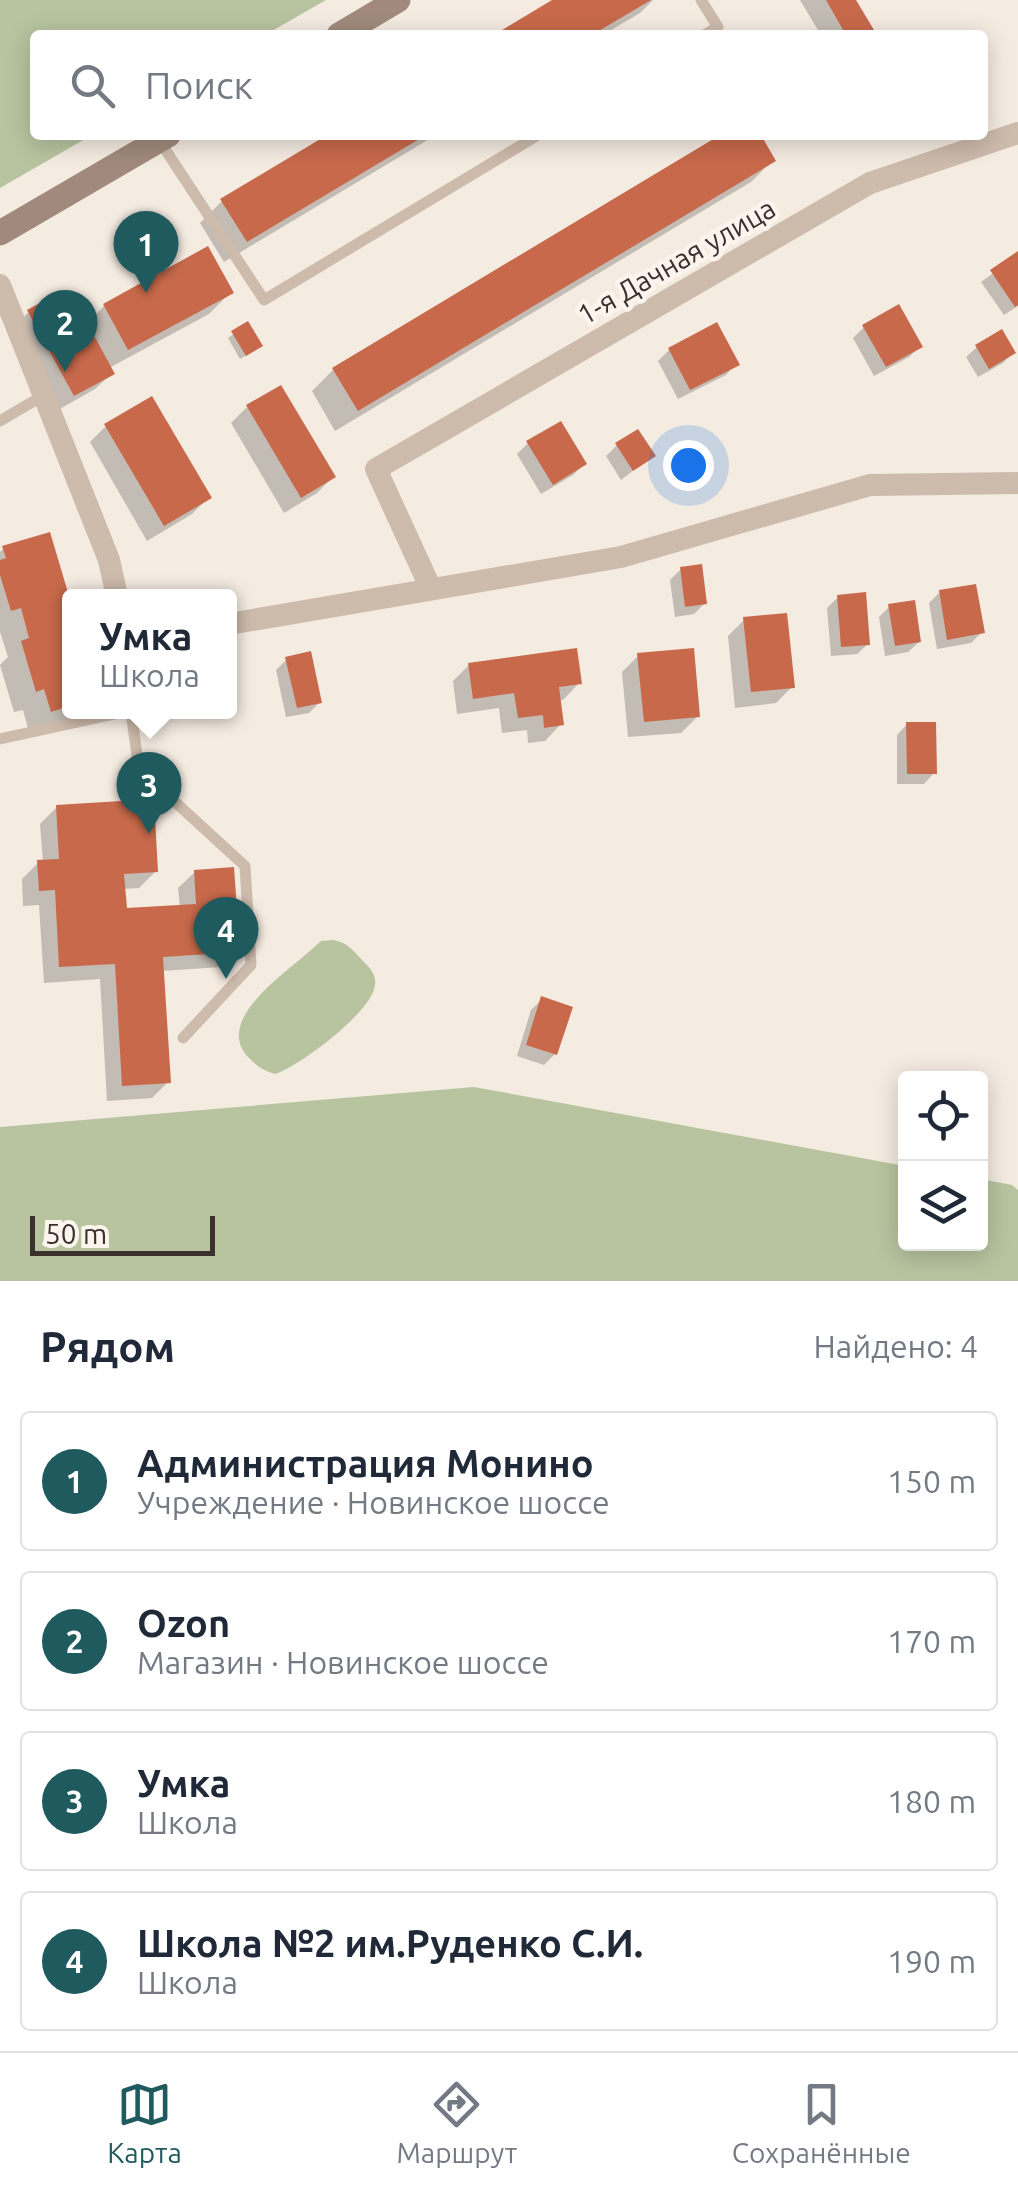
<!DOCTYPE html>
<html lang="ru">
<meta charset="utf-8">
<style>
:root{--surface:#fff;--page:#f6f6f7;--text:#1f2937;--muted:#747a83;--line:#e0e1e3;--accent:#1f5a5e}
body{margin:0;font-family:Ubuntu,sans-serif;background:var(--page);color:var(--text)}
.controls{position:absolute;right:30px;bottom:30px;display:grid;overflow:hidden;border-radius:10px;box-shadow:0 5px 25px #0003}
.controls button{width:90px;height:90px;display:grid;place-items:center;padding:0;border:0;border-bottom:2px solid var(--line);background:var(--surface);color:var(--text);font:50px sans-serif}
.scale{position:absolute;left:30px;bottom:25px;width:185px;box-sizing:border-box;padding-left:10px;border:5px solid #3b302b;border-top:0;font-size:28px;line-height:35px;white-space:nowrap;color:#3b302b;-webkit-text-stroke:8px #fbf5ee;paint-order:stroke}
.you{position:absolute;left:688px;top:465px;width:35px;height:35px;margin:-25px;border:8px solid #fff;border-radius:50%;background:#1a73e8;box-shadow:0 0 0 15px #1a73e833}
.badge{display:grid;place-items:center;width:65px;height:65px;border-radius:50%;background:var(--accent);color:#fff;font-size:32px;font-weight:700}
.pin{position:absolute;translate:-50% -82px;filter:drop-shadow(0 2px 5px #0008)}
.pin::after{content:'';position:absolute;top:52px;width:35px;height:30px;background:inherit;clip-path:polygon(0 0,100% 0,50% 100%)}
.popup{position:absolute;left:62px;top:589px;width:175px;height:130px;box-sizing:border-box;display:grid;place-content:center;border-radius:10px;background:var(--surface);filter:drop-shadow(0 2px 8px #0005);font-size:32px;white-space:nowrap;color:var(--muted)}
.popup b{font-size:38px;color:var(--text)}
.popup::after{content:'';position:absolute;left:50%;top:100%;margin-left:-20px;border:20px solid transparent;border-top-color:var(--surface)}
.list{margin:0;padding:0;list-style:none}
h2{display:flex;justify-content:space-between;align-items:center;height:130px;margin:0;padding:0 40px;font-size:42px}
h2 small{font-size:32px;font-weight:400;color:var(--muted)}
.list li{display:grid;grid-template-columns:65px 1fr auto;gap:30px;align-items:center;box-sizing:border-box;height:140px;margin:0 20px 20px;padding:0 20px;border:2px solid var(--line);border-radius:10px}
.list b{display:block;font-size:38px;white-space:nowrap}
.list p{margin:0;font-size:32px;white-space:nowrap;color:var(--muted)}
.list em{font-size:32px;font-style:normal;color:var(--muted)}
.icon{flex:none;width:55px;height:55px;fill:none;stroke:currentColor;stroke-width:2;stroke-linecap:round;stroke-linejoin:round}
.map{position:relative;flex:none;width:1018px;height:1281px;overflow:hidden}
.search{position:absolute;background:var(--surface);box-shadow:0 5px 25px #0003;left:30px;right:30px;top:30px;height:110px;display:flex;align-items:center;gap:25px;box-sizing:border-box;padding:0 35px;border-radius:10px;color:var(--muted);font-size:38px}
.sheet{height:770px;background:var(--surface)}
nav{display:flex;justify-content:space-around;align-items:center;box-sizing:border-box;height:140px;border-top:2px solid var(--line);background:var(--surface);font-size:28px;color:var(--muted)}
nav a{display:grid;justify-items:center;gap:5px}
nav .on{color:var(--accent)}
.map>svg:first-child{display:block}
.green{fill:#b8c4a0}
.shadow{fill:#0003}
.building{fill:#c8694b}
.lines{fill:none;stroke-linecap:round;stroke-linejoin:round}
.service{stroke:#cdbbac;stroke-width:11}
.minor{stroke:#cdbbac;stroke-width:22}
.secondary{stroke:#a18a7d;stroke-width:25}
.labels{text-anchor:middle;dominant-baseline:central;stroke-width:9;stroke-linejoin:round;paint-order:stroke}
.street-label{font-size:28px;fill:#3b302b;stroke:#fbf5ee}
</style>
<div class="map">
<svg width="1018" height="1281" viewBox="0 0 1018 1281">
<rect width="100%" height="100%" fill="#f4ebe1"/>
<path class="green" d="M 0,0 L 326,0 L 265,35 L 35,35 L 35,135 L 92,135 L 0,188 Z
M 334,940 C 349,943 354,952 364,962 C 372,970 378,977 374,989 C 368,1014 300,1066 275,1074 C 263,1070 258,1067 249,1058 C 212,1021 286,973 311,950 L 321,941 Z
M 474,1087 L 905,1166 L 906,1244 L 980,1244 L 981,1179 L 1012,1185 L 1018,1190 L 1018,1281 L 0,1281 L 0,1127 Z"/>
<path class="shadow" d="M 557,0 L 653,0 L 640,13 L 603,35 L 499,35 Z
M 800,0 L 853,0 L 874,35 L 821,35 Z
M 332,135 L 436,135 L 224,262 L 200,223 L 222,201 Z
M 725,135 L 758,135 L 773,160 L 751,182 L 335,431 L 312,391 L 333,370 Z
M 1018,255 L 1018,306 L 1004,315 L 981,282 Z
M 231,292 L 209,314 L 109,368 L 112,373 L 95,389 L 58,410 L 12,328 L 29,312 L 53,310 L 85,325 L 104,306 Z
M 248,324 L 256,350 L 240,359 L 228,338 Z
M 716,326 L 736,364 L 726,375 L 678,399 L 658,361 L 669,350 Z
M 864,327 L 920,346 L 909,357 L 874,376 L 853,338 Z
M 977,347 L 1013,352 L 1003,363 L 978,377 L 966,357 Z
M 247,407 L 333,477 L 317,493 L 284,513 L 231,423 Z
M 106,426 L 208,498 L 192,514 L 147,541 L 90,442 Z
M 528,443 L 584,464 L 573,475 L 541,494 L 517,454 Z
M 617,445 L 652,456 L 621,480 L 606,456 Z
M 3,549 L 69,605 L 69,712 L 81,712 L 75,718 L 29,732 L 23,710 L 14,712 L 0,665 L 8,657 L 0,632 L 0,552 Z
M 681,569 L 705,603 L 694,614 L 675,617 L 670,580 Z
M 940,592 L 982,632 L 971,643 L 937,649 L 929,603 Z
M 838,597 L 868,644 L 857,654 L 831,656 L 827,608 Z
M 890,606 L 919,642 L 908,652 L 885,656 L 879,617 Z
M 744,620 L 792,687 L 776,703 L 735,708 L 728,636 Z
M 638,656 L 698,716 L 681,733 L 628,737 L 622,672 Z
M 287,659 L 320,702 L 309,713 L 286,717 L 276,670 Z
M 469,665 L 579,683 L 563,700 L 558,700 L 561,724 L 545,741 L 528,743 L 527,730 L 502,733 L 499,708 L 457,714 L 453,681 Z
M 907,724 L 934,773 L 924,784 L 897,784 L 897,735 Z
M 57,807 L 156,871 L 139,888 L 123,889 L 124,910 L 180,907 L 178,888 L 195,872 L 237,951 L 221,967 L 161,971 L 168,1082 L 152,1098 L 107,1101 L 100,979 L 44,983 L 39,905 L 23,906 L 22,879 L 38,863 L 43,862 L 40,824 Z
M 542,999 L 555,1054 L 544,1065 L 517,1056 L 531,1010 Z"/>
<path class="building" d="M 552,0 L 651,0 L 592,35 L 494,35 Z
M 826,0 L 856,0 L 877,35 L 846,35 Z
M 327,135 L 426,135 L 247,242 L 220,199 Z
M 720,135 L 761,135 L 776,161 L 358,411 L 332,368 Z
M 208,246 L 234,293 L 128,350 L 103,304 Z
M 1018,251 L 1018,305 L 1015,307 L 990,270 Z
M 73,297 L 115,374 L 74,396 L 27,310 L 49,298 L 54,307 Z
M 899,304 L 923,347 L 886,367 L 862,325 Z
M 248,321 L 263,346 L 246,356 L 231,331 Z
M 717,322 L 740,365 L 690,390 L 668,348 Z
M 1002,329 L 1016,353 L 989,369 L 975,345 Z
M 281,385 L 336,477 L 301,498 L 246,405 Z
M 152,396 L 212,498 L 164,526 L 104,424 Z
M 561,421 L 587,464 L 553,485 L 526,441 Z
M 638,429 L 656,456 L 633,471 L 615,443 Z
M 50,532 L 69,596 L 69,706 L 51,712 L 44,689 L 36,692 L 21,641 L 29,638 L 21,608 L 11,611 L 0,575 L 0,560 L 6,558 L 2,546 Z
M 702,564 L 707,604 L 685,607 L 680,567 Z
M 976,584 L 985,633 L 947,640 L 939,590 Z
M 866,592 L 870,645 L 841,647 L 837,595 Z
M 915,600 L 921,642 L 895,646 L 888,604 Z
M 787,613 L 795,688 L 751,692 L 743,617 Z
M 577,648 L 582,684 L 559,687 L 564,725 L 544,728 L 543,715 L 518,718 L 514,693 L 473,699 L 468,663 Z
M 694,648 L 700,717 L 644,722 L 637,653 Z
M 311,651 L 322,703 L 297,708 L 285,657 Z
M 906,722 L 936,722 L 937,774 L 907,774 Z
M 154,799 L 158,872 L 124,874 L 127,908 L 196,904 L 194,870 L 234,867 L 240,952 L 163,957 L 171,1083 L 122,1086 L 115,964 L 59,967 L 55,890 L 39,891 L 37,860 L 59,859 L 56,805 Z
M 541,996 L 573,1007 L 557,1055 L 526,1045 Z"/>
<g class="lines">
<path class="service" d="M 701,0 L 718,27 L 704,35
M 159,140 L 264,300 L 538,135
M 0,421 L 44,395
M 131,712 L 139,769 L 245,866 L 251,965 L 183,1038
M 0,739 L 124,712"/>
<path class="minor" d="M 0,285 L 109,560 L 117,596
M 431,589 L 376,469 L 870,183 L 1018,133
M 229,624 L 621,557 L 870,485 L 1018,483"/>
<path class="secondary" d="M 339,35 L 398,0
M 0,233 L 168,135"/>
</g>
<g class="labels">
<g class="street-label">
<text transform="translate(676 261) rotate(-30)">1-я Дачная улица</text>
</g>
</g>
</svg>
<div class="controls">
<button><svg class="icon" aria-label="locate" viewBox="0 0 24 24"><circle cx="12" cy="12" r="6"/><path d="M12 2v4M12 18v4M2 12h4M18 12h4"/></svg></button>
<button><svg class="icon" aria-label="layers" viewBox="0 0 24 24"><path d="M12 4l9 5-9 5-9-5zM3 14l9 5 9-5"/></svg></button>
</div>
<div class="scale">50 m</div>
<div class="you"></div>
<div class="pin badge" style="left:146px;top:293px">1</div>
<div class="pin badge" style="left:65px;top:372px">2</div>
<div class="pin badge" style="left:149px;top:834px">3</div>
<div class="popup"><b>Умка</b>Школа</div>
<div class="pin badge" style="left:226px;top:979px">4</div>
<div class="search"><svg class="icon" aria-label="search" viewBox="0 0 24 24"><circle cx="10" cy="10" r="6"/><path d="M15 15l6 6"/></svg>Поиск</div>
</div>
<section class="sheet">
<h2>Рядом<small>Найдено: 4</small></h2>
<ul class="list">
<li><span class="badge">1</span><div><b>Администрация Монино</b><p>Учреждение · Новинское шоссе</p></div><em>150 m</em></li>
<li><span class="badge">2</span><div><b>Ozon</b><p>Магазин · Новинское шоссе</p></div><em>170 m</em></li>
<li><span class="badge">3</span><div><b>Умка</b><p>Школа</p></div><em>180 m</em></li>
<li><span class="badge">4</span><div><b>Школа №2 им.Руденко С.И.</b><p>Школа</p></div><em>190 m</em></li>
</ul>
</section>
<nav>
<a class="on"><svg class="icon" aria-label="map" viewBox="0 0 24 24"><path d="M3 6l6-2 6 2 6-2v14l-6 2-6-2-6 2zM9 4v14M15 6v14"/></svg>Карта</a>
<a><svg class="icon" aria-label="directions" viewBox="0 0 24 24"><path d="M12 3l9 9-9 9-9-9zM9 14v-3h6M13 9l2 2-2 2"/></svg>Маршрут</a>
<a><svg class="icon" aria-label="saved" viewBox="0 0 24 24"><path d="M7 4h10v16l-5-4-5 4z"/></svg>Сохранённые</a>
</nav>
